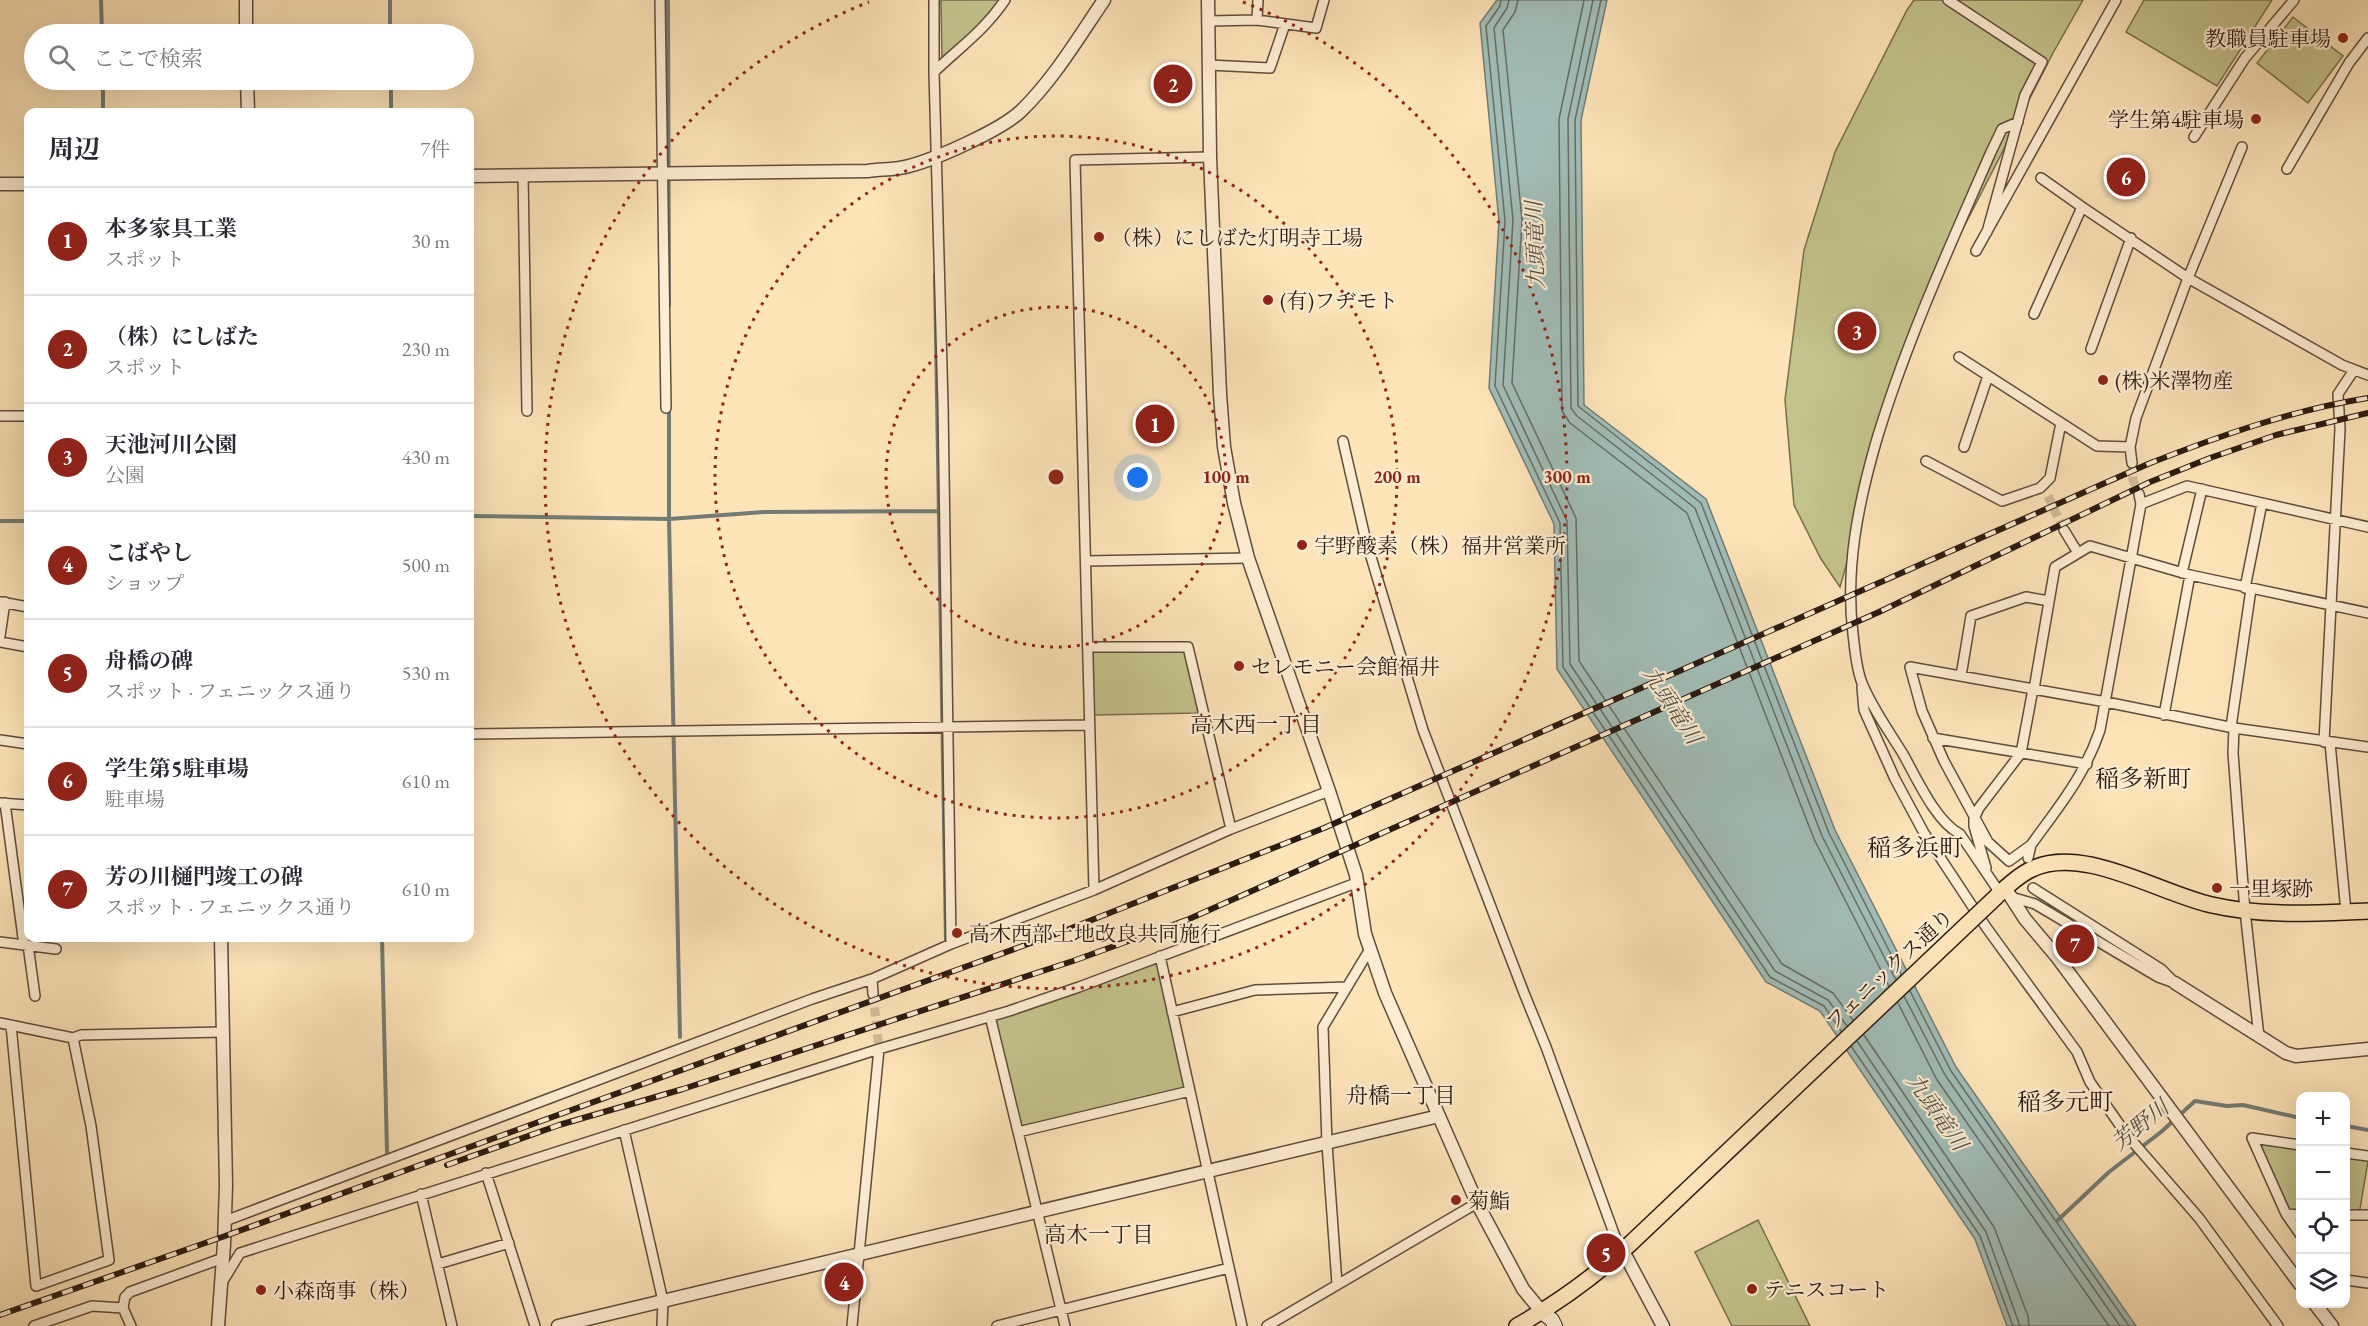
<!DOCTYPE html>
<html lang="ja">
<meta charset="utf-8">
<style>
:root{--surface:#fff;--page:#f7f7f7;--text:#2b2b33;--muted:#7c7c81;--line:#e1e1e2;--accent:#8f2418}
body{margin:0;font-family:"EB Garamond","Noto Serif JP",serif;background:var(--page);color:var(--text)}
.controls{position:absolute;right:18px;bottom:18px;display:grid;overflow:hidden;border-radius:12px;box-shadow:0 6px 24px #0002}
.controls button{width:54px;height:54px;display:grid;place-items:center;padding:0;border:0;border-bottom:2px solid var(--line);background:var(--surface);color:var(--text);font:30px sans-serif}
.you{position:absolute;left:1138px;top:478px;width:21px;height:21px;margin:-15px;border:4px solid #fff;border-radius:50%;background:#1a73e8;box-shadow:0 0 0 9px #1a73e833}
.badge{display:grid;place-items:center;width:39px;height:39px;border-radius:50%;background:var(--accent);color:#fff;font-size:20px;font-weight:700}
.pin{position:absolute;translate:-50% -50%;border:3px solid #fff;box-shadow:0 2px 6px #0006}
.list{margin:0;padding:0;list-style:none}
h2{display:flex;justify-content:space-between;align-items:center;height:78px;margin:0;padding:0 24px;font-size:26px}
h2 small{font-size:20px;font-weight:400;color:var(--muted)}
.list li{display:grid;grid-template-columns:39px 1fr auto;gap:18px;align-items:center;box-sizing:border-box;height:108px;padding:0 24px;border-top:2px solid var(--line)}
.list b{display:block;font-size:22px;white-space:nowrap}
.list p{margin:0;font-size:20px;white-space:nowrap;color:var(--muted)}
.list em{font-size:20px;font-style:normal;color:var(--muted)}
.icon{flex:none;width:33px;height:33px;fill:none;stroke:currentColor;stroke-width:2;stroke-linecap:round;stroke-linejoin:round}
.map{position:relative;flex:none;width:2368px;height:1326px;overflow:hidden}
.search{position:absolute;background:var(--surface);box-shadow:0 6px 24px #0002;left:24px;top:24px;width:450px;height:66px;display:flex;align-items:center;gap:15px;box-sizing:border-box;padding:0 21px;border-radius:33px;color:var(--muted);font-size:22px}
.panel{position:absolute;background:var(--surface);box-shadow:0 6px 24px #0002;left:24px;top:108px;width:450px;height:834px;border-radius:12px}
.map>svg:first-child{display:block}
.green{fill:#c3c38c;stroke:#776e4e;stroke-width:1.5}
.water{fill:#a1bdb7;stroke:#727c75;stroke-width:1.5}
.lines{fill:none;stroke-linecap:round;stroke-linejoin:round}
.shore{stroke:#666c64;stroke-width:1.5}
.stream{stroke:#727c75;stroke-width:4}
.minor-tunnel{stroke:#d3bc97;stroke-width:9;stroke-dasharray:9 4.5;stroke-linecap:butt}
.minor-casing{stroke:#604c3b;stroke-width:12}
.tertiary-casing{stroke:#604c3b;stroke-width:15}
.secondary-casing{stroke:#2b1a11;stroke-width:16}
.primary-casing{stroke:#2b1a11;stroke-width:18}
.minor{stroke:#feedd2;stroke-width:9}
.tertiary{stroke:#feedd2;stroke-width:12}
.secondary{stroke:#feedd2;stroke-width:14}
.primary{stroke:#fde4b9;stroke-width:15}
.rail-casing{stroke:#2b1a11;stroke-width:6}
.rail{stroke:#feedd2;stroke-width:4;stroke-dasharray:11;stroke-linecap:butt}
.primary-bridge-casing{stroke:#2b1a11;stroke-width:18;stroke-linecap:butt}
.primary-bridge{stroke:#fde4b9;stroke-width:15}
.ring{fill:none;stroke:#8f2418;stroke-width:3;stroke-dasharray:3 6}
.poi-dot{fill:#8f2418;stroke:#feedd2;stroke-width:2}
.labels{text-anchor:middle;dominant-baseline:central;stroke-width:4.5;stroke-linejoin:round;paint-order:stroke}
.poi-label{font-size:21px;fill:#2b1a11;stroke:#feedd2;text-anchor:start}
.street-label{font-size:21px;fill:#2b1a11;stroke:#feedd2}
.water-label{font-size:22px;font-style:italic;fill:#54534b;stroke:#feedd2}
.neighbourhood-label{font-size:22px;fill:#2b1a11;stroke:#feedd2}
.quarter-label{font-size:24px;fill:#2b1a11;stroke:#feedd2}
.centre{fill:#8f2418;stroke:#feedd2;stroke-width:3}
.ring-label{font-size:18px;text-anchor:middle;font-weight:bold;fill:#8f2418;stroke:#feedd2;stroke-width:4.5;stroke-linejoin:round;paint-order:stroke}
</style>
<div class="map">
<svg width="2368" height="1326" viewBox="0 0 2368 1326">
<rect width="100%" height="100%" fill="#fde4b9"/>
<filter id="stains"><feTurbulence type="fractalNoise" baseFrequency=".00333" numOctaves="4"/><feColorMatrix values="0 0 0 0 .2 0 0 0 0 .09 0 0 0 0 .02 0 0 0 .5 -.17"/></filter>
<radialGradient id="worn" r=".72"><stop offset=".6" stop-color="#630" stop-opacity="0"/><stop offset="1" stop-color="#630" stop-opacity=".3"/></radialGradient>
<path class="green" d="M 941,0 L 1004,0 L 942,64 Z
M 1914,0 L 2083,0 L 2053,53 L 1946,262 L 1891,408 L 1840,587 L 1821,559 L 1794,505 L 1785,400 L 1804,250 L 1835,152 L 1907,10 Z
M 2144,0 L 2272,0 L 2217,86 L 2126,32 Z
M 2293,17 L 2343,56 L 2308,103 L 2257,63 Z
M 1089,647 L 1188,647 L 1198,713 L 1094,715 Z
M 1160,956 L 1185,1092 L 1018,1132 L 990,1016 Z
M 2255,1138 L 2300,1147 L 2300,1215 L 2286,1214 Z
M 2346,1156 L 2368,1161 L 2359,1215 L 2346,1215 Z
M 1758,1220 L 1810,1326 L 1732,1326 L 1695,1252 Z"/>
<path class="water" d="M 1497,0 L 1607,0 L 1581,120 L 1584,405 L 1706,499 L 1835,830 L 1956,1067 L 2136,1326 L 2007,1326 L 1975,1239 L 1820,1011 L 1766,982 L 1557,669 L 1554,524 L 1489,388 L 1499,221 L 1480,23 Z"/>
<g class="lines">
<path class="shore" d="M 1501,0 L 1500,6 L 1486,26 L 1505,221 L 1495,386 L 1560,523 L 1563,667 L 1770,977 L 1824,1006 L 1841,1031
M 1509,0 L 1507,8 L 1494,28 L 1513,220 L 1503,385 L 1567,521 L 1570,664 L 1775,971 L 1828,1000 L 1847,1026
M 1518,0 L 1515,12 L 1503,30 L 1522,220 L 1512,383 L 1576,518 L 1579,661 L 1782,964 L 1833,993 L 1853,1020
M 1584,0 L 1559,119 L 1562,411 L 1570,423 L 1687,513 L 1814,839 L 1889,986
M 1593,0 L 1568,119 L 1571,408 L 1577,416 L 1695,508 L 1822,836 L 1896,980
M 1601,0 L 1575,120 L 1578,406 L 1701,503 L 1829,833 L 1901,974
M 1910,991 L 1951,1071 L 2129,1326
M 1904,996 L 1945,1075 L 2120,1326
M 1898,1003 L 1937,1080 L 2109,1326
M 1864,1035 L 1994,1227 L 2028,1316 L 2029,1326
M 1857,1041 L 1986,1232 L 2020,1326
M 1851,1046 L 1980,1236 L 2013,1326"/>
<path class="stream" d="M 101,0 L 102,34
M 390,0 L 390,34
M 668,0 L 669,305
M 103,80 L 103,112
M 391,80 L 391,112
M 935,275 L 946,943
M 669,408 L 669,519 L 680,1037
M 470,516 L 669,519 L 764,512 L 939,511
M 0,521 L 28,521
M 382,938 L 387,1153
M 2346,1126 L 2368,1130
M 2057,1221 L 2109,1172 L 2161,1132 L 2195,1101 L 2227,1106 L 2243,1105 L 2300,1118"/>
<path class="minor-tunnel" d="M 2132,463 L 2133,480 L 2139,494
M 2048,496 L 2064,530
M 2028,858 L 2027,877 L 2033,888
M 873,994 L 879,1049"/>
<defs>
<path id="minor" d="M 660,0 L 666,408
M 1948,0 L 2042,62 L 2025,95 L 1987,232
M 1257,20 L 1258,0
M 1209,21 L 1257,20 L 1316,28 L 1324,0
M 1209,65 L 1270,68 L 1285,24
M 934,72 C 960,47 984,31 1005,0
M 2194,137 L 2245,58 L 2294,0
M 1210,157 L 1075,160 L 1094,890 L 1231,829 L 1329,791
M 2287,169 L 2349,63 L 2368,38
M 523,175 L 527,411
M 2041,178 L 2082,207
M 1976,251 L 2116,0
M 2034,314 L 2082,207 L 2188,278 L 2342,365 L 2368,375
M 2091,349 L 2131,238
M 1959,357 L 2097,446 L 2130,447 L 2132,463
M 0,416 L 28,416
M 1343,441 L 1365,537 L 1423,730 L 1524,993 L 1546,1047 L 1616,1239 L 1623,1251
M 1964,447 L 1988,376
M 2130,447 L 2136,418 L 2188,278 L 2242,147
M 1926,461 L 2002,501 L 2040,488 L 2050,478 L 2061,423
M 2141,504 L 2187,486 L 2368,527
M 2064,530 L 2078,553
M 1086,561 L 1248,558
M 2182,573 L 2202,489
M 2245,588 L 2262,503
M 1,602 L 28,607
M 0,636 L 5,602
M 0,642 L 28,647
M 1089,647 L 1188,647 L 1231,829
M 1961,676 L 1971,616 L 2026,597 L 2049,601
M 1862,687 L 1864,710 L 1895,779 L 1924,833 L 1986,927 L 2077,1052 L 2090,1082 L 2126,1134 L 2199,1218 L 2278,1326
M 2034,689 L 2055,567 L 2090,546 L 2190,575 L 2368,613
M 2164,715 L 2190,575
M 2231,727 L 2251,589
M 2234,728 L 2233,753 L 2245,911 L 2259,1037
M 470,734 L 1089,725
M 1933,738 L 2087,764
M 0,740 L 28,744
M 2324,742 L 2340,429 L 2338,394 L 2354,370
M 2330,743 L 2346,912
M 0,803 L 28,805
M 5,803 L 24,945
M 2031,845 L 2009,861 L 1988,842 L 1944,761 L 1922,711 L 1910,667 L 2106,702 L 2234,728 L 2368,747
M 2028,858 L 2031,845 C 2059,806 2084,777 2100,730 L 2141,504 L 2139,494
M 1986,868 L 1974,826 L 1974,819 L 1979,808 L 2021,753 L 2033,689
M 2033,888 L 2161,969 L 2173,981
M 2000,893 L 1960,834 C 1936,822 1916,777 1903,754 C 1889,731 1872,708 1862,683 C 1856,668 1855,650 1853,634 C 1845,569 1858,505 1876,442 C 1906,342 1949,248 1991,152 L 2002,129 L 2018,122
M 2011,897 L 2035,904 L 2158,977 L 2175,983
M 0,942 L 56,949
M 951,944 L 1094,890
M 28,945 L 35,996
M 1160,956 L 1242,1326
M 873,994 L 872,979 L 951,944 L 943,405 L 934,72 L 934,0
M 1172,1012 L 1255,990 L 1347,987
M 990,1016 L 1065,1326
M 0,1023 L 73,1038 L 91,1126 L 109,1260 L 36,1286 L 11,1025
M 73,1038 L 81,1035 L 223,1032
M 624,1130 L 663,1301 L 662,1326
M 1018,1132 L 1190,1091
M 2252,1138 L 2286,1214 L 2300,1234
M 2252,1138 L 2300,1145
M 2346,1153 L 2368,1156
M 486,1173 L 535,1326
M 421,1194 L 452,1326
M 2286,1214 L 2300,1215
M 2346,1215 L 2368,1215
M 225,1221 L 812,999 L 872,979
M 438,1264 L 509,1243
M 2346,1280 L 2368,1283
M 223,1281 L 240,1253 L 879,1049 L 1009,1011 L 1079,987 L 1356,883
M 1337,1284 L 1327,1144 L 1323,1027 L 1370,949
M 123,1308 L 125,1297 L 130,1292 L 223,1258
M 34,1326 L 92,1306 L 123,1308 L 131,1326
M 852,1326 L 879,1049
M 997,1326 L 1229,1268
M 1267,1326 L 1477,1203"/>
<path id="tertiary" d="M 246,0 L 246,34
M 1208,0 L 1210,157 L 1220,394 L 1224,447 L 1234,503 L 1248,558 L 1329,791 L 1356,875 L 1365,934 L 1385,993 L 1477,1203 L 1523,1289 L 1542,1312
M 247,80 L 248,112
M 470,176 L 868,171 C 881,169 896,170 909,166 C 936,159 1001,130 1021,111 C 1054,79 1078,38 1104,0
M 0,184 L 28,184
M 2005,888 L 2025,919 L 2057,957 L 2300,1284
M 2175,983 L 2286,1053 L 2296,1056 L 2368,1049
M 1623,1251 L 1663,1326
M 2315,1304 L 2332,1326
M 218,1326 L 224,1244 L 226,1185 L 221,938
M 558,1326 L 1439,1116"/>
<path id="secondary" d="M 1542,1312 L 1552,1320 L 1555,1326"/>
<path id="primary" d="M 1996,897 C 2006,887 2019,875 2032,869 C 2082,844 2161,894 2212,905 C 2264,917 2316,913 2368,911
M 1517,1326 C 1558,1303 1596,1275 1630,1244"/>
</defs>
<use href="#minor" class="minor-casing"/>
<use href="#tertiary" class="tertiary-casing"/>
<use href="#secondary" class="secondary-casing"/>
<use href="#primary" class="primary-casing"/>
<use href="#minor" class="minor"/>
<use href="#tertiary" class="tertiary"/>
<use href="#secondary" class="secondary"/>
<use href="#primary" class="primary"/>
<defs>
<path id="rail" d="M 447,1165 L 559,1125 L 683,1089 L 1073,961 L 1189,919 L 1879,612 L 2150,482 L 2210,458 L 2276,435 L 2368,413
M 0,1315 L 225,1236 L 962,968 L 1064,931 L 1324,828 L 2148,464 C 2219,436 2292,410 2368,398"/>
</defs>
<use href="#rail" class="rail-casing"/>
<use href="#rail" class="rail"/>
<defs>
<path id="primary-bridge" d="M 1630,1244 L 1996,897"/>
</defs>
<use href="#primary-bridge" class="primary-bridge-casing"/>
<use href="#primary-bridge" class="primary-bridge"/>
</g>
<g class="ring">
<circle cx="1056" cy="477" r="170"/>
<circle cx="1056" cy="477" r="341"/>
<path d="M1243 2A511 511 0 1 1 869 2"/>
</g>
<g class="poi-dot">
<circle cx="2343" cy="38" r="6"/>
<circle cx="2256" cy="119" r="6"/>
<circle cx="1099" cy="237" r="6"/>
<circle cx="1268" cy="300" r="6"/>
<circle cx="2103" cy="380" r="6"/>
<circle cx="1302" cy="545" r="6"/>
<circle cx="1239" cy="666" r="6"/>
<circle cx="2217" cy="888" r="6"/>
<circle cx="957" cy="933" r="6"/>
<circle cx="1456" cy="1200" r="6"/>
<circle cx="1752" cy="1289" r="6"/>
<circle cx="261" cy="1290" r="6"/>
</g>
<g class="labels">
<g class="poi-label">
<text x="2331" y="38" text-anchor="end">教職員駐車場</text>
<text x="2244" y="119" text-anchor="end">学生第4駐車場</text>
<text x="1111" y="237">（株）にしばた灯明寺工場</text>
<text x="1280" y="300">(有)フヂモト</text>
<text x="2115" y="380">(株)米澤物産</text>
<text x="1314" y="545">宇野酸素（株）福井営業所</text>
<text x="1251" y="666">セレモニー会館福井</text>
<text x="2229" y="888">一里塚跡</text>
<text x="969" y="933">高木西部土地改良共同施行</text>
<text x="1468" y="1200">菊鮨</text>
<text x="1764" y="1289">テニスコート</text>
<text x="273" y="1290">小森商事（株）</text>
</g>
<g class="street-label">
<text transform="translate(1889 969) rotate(-43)">フェニックス通り</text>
</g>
<g class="water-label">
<text transform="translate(1535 245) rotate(-92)">九頭竜川</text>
<text transform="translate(1672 705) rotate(57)">九頭竜川</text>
<text transform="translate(1937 1112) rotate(55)">九頭竜川</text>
<text transform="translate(2140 1125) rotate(-39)">芳野川</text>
</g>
<g class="neighbourhood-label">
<text x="1256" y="724">高木西一丁目</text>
<text x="1401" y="1095">舟橋一丁目</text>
<text x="1099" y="1234">高木一丁目</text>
</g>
<g class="quarter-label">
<text x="2143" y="778">稲多新町</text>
<text x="1915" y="847">稲多浜町</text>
<text x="2065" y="1101">稲多元町</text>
</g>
</g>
<circle cx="1056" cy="477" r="9" class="centre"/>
<g class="ring-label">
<text x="1226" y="483">100 m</text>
<text x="1397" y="483">200 m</text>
<text x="1567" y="483">300 m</text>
</g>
<rect width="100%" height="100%" filter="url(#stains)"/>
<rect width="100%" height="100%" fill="url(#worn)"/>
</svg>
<div class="controls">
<button>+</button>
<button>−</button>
<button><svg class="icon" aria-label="locate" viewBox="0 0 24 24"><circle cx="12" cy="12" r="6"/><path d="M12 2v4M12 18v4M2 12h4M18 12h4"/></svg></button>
<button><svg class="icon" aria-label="layers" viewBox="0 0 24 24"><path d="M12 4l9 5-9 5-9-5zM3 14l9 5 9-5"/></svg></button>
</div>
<div class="you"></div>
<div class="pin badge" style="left:1155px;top:424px">1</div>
<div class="pin badge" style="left:1173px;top:84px">2</div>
<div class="pin badge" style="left:1857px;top:331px">3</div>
<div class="pin badge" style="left:844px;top:1282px">4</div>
<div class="pin badge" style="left:1606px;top:1253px">5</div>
<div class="pin badge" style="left:2126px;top:177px">6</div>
<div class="pin badge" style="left:2075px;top:944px">7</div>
<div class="search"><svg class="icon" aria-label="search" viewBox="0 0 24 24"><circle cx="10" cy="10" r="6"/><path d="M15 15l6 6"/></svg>ここで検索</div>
<section class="panel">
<h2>周辺<small>7件</small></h2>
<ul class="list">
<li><span class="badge">1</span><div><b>本多家具工業</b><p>スポット</p></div><em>30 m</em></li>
<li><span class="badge">2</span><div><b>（株）にしばた</b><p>スポット</p></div><em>230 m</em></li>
<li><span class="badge">3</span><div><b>天池河川公園</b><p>公園</p></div><em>430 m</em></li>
<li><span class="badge">4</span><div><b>こばやし</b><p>ショップ</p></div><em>500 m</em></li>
<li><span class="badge">5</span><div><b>舟橋の碑</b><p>スポット · フェニックス通り</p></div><em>530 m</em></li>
<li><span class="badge">6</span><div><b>学生第5駐車場</b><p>駐車場</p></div><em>610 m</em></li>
<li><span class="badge">7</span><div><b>芳の川樋門竣工の碑</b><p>スポット · フェニックス通り</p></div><em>610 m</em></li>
</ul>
</section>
</div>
